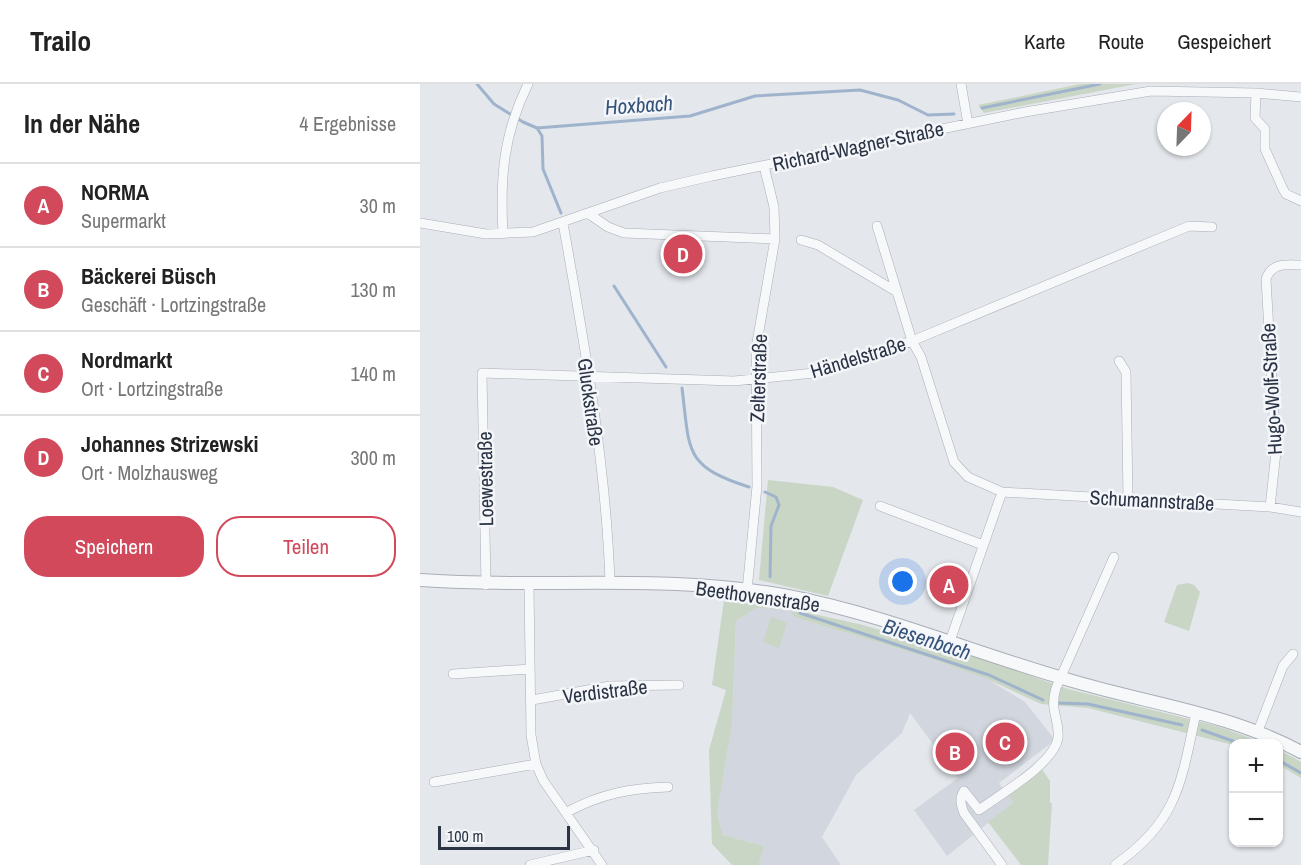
<!DOCTYPE html>
<html lang="de">
<meta charset="utf-8">
<style>
:root{--surface:#fff;--page:#f6f6f6;--text:#222;--muted:#767676;--line:#e0e0e0;--accent:#d1495b}
body{margin:0;font-family:"Archivo Narrow",sans-serif;background:var(--page);color:var(--text)}
.controls{position:absolute;right:18px;bottom:18px;display:grid;overflow:hidden;border-radius:12px;box-shadow:0 2px 4px #0004}
.controls button{width:54px;height:54px;display:grid;place-items:center;padding:0;border:0;border-bottom:2px solid var(--line);background:var(--surface);color:var(--text);font:30px sans-serif}
.compass{position:absolute;left:737px;top:18px;width:54px;height:54px;border-radius:50%;background:var(--surface);box-shadow:0 2px 4px #0004;rotate:23deg}
.scale{position:absolute;left:18px;bottom:15px;width:132px;box-sizing:border-box;padding-left:6px;border:3px solid #2b3445;border-top:0;font-size:16px;line-height:21px;white-space:nowrap;color:#2b3445;-webkit-text-stroke:4px #f4f6f9;paint-order:stroke}
.you{position:absolute;left:483px;top:498px;width:21px;height:21px;margin:-15px;border:4px solid #fff;border-radius:50%;background:#1a73e8;box-shadow:0 0 0 9px #1a73e833}
.badge{display:grid;place-items:center;width:39px;height:39px;border-radius:50%;background:var(--accent);color:#fff;font-size:20px;font-weight:700}
.pin{position:absolute;translate:-50% -50%;border:3px solid #fff;box-shadow:0 2px 6px #0006}
.list{margin:0;padding:0;list-style:none}
h2{display:flex;justify-content:space-between;align-items:center;height:78px;margin:0;padding:0 24px;font-size:26px}
h2 small{font-size:20px;font-weight:400;color:var(--muted)}
.list li{display:grid;grid-template-columns:39px 1fr auto;gap:18px;align-items:center;box-sizing:border-box;height:84px;padding:0 24px;border-top:2px solid var(--line)}
.list b{display:block;font-size:22px;white-space:nowrap}
.list p{margin:0;font-size:20px;white-space:nowrap;color:var(--muted)}
.list em{font-size:20px;font-style:normal;color:var(--muted)}
.actions{display:flex;gap:12px;padding:18px 24px}
.actions a{flex:1;padding:14px 0;border:2px solid var(--accent);border-radius:24px;text-align:center;font-size:21px;color:var(--accent)}
.actions .main{background:var(--accent);color:#fff}
.map{position:relative;flex:none;width:881px;height:781px;overflow:hidden}
header{display:flex;align-items:center;gap:36px;box-sizing:border-box;height:84px;padding:0 30px;background:var(--surface);border-bottom:2px solid var(--line)}
header strong{font-size:28px}
nav{display:flex;gap:33px;margin-inline-start:auto;font-size:21px}
main{display:flex}
aside{flex:1;background:var(--surface)}
.map>svg:first-child{display:block}
.built{fill:#d2d6de}
.green{fill:#c9d6c5}
.lines{fill:none;stroke-linecap:round;stroke-linejoin:round}
.stream{stroke:#9fb4cc;stroke-width:3}
.minor-casing{stroke:#a9aeb7;stroke-width:10}
.tertiary-casing{stroke:#a9aeb7;stroke-width:14}
.minor{stroke:#f7f8fa;stroke-width:9}
.tertiary{stroke:#f7f8fa;stroke-width:12}
.labels{text-anchor:middle;dominant-baseline:central;stroke-width:5;stroke-linejoin:round;paint-order:stroke}
.street-label{font-size:20px;fill:#2b3445;stroke:#f4f6f9}
.water-label{font-size:21px;font-style:italic;fill:#34527a;stroke:#f4f6f9}
</style>
<header>
<strong>Trailo</strong>
<nav><a>Karte</a><a>Route</a><a>Gespeichert</a></nav>
</header>
<main>
<aside>
<h2>In der Nähe<small>4 Ergebnisse</small></h2>
<ul class="list">
<li><span class="badge">A</span><div><b>NORMA</b><p>Supermarkt</p></div><em>30 m</em></li>
<li><span class="badge">B</span><div><b>Bäckerei Büsch</b><p>Geschäft · Lortzingstraße</p></div><em>130 m</em></li>
<li><span class="badge">C</span><div><b>Nordmarkt</b><p>Ort · Lortzingstraße</p></div><em>140 m</em></li>
<li><span class="badge">D</span><div><b>Johannes Strizewski</b><p>Ort · Molzhausweg</p></div><em>300 m</em></li>
</ul>
<div class="actions"><a class="main">Speichern</a><a>Teilen</a></div>
</aside>
<div class="map">
<svg width="881" height="781" viewBox="0 0 881 781">
<rect width="100%" height="100%" fill="#e4e7ec"/>
<path class="built" d="M 336,524 L 371,525 L 374,533 L 509,574 L 567,595 L 605,618 L 635,656 L 579,699 L 593,719 L 527,772 L 494,726 L 538,694 L 490,629 L 482,649 L 436,691 L 402,753 L 421,781 L 339,781 L 344,762 L 303,751 L 297,730 L 312,640 L 316,537 Z"/>
<path class="green" d="M 660,0 L 716,0 L 564,29 L 558,21 Z
M 348,396 L 413,403 L 443,416 L 408,512 L 339,496 Z
M 768,499 L 774,501 L 780,508 L 769,547 L 744,538 L 757,501 Z
M 304,516 L 371,525 L 439,540 L 560,574 L 648,605 L 797,642 L 844,659 L 813,661 L 668,624 L 621,620 L 567,595 L 509,574 L 374,533 L 370,525 L 336,524 L 316,537 L 312,640 L 297,730 L 303,751 L 344,762 L 339,781 L 312,781 L 292,760 L 289,666 L 306,606 L 292,601 Z
M 351,533 L 367,539 L 359,564 L 343,558 Z
M 858,665 L 881,678 L 881,694 L 859,681 Z
M 621,684 L 630,697 L 630,719 L 632,719 L 628,781 L 601,781 L 568,738 L 593,719 L 587,710 Z"/>
<g class="lines">
<path class="stream" d="M 57,0 L 74,20 L 103,38 L 117,44 L 270,32 L 335,12 L 440,6 L 478,16 L 508,31 L 534,30
M 562,24 L 680,0
M 117,44 L 122,52 L 123,85 L 141,129
M 194,202 L 246,283
M 262,304 C 270,367 263,382 329,403
M 345,408 L 356,413 L 359,421 L 351,442 L 350,493
M 380,529 L 569,591 L 623,616
M 637,619 L 668,620 L 762,641
M 782,646 L 821,660
M 858,676 L 881,689"/>
<defs>
<path id="minor" d="M 541,0 L 548,40
M 836,9 L 835,34 L 845,45 L 845,65 L 863,105 L 866,110 L 881,117
M 169,130 L 188,143 L 204,149 L 355,155
M 0,139 L 66,150 L 113,148 L 240,104 L 292,92 L 605,28 L 731,7 L 836,9 L 881,13
M 143,139 C 164,257 186,379 190,499
M 457,142 L 492,257 L 501,273 L 534,378 L 548,393 L 582,408 L 850,423 L 881,428
M 83,150 C 80,94 83,51 108,0
M 381,156 L 398,161 L 477,208
M 699,277 L 706,288 L 708,415
M 460,422 L 563,461
M 850,423 L 856,368 L 846,195 C 852,178 866,181 881,181
M 109,500 L 111,651 L 116,680 L 123,696 L 182,781
M 66,501 L 62,289 L 314,297 L 394,289 L 492,257 L 769,142 L 792,143
M 327,507 L 337,402 L 336,264 L 355,155 L 354,123 L 344,82
M 530,557 L 582,408
M 33,590 L 110,585
M 112,616 L 190,602 L 259,601
M 838,647 L 863,582 L 873,570
M 14,698 L 116,680
M 147,728 C 181,710 210,704 248,703
M 110,781 L 174,766
M 582,781 L 544,729 C 541,721 539,715 544,707 L 559,726 C 579,711 634,680 638,654 C 640,635 629,627 636,604 L 694,473
M 695,781 C 758,737 761,699 776,629"/>
<path id="tertiary" d="M 0,496 C 122,505 247,489 368,512 C 467,531 559,571 656,598 C 731,620 811,630 881,668"/>
</defs>
<use href="#minor" class="minor-casing"/>
<use href="#tertiary" class="tertiary-casing"/>
<use href="#minor" class="minor"/>
<use href="#tertiary" class="tertiary"/>
</g>
<g class="labels">
<g class="street-label">
<text transform="translate(438 62) rotate(-12)">Richard-Wagner-Straße</text>
<text transform="translate(438 273) rotate(-17)">Händelstraße</text>
<text transform="translate(338 294) rotate(-88)">Zelterstraße</text>
<text transform="translate(851 305) rotate(-93)">Hugo-Wolf-Straße</text>
<text transform="translate(171 318) rotate(82)">Gluckstraße</text>
<text transform="translate(65 395) rotate(-91)">Loewestraße</text>
<text transform="translate(732 416) rotate(3)">Schumannstraße</text>
<text transform="translate(338 512) rotate(8)">Beethovenstraße</text>
<text transform="translate(185 607) rotate(-7)">Verdistraße</text>
</g>
<g class="water-label">
<text transform="translate(219 21) rotate(-4)">Hoxbach</text>
<text transform="translate(507 555) rotate(18)">Biesenbach</text>
</g>
</g>
</svg>
<div class="controls">
<button>+</button>
<button>−</button>
</div>
<svg class="compass" viewBox="-18 -18 36 36"><path d="M0-13l5 13h-10z" fill="#e53935"/><path d="M0 13l5-13h-10z" fill="#767676"/></svg>
<div class="scale">100 m</div>
<div class="you"></div>
<div class="pin badge" style="left:529px;top:501px">A</div>
<div class="pin badge" style="left:535px;top:668px">B</div>
<div class="pin badge" style="left:585px;top:658px">C</div>
<div class="pin badge" style="left:263px;top:170px">D</div>
</div>
</main>
